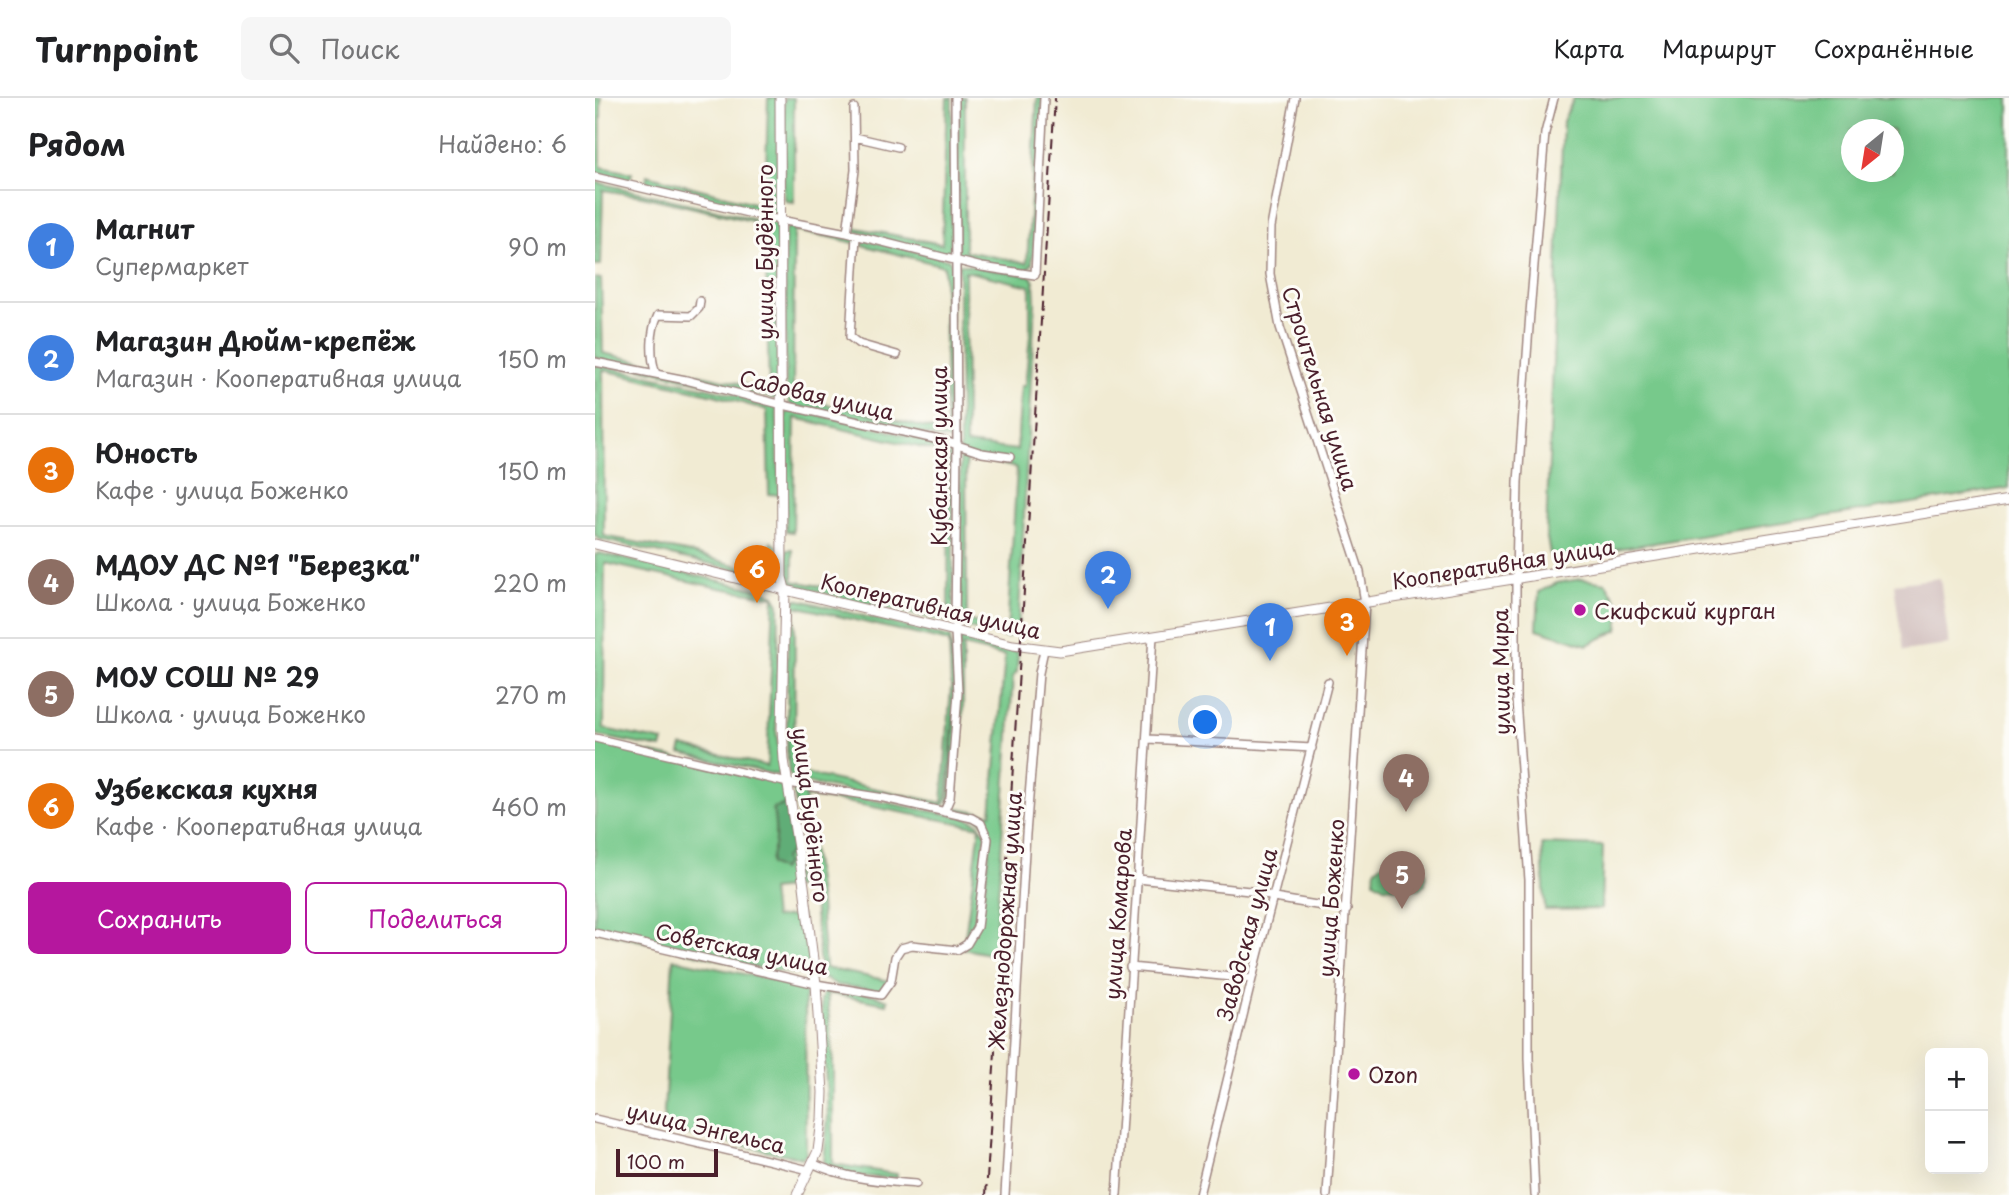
<!DOCTYPE html>
<html lang="ru">
<meta charset="utf-8">
<style>
:root{--surface:#fff;--page:#f6f6f6;--text:#202124;--muted:#757577;--line:#e0e0e0;--accent:#b5179e}
body{margin:0;font-family:"Playpen Sans",sans-serif;background:var(--page);color:var(--text)}
.controls{position:absolute;right:21px;bottom:21px;display:grid;overflow:hidden;border-radius:10px;box-shadow:0 7px 28px #0002}
.controls button{width:63px;height:63px;display:grid;place-items:center;padding:0;border:0;border-bottom:2px solid var(--line);background:var(--surface);color:var(--text);font:35px sans-serif}
.compass{position:absolute;left:1246px;top:21px;width:63px;height:63px;border-radius:50%;background:var(--surface);box-shadow:0 7px 28px #0002;rotate:210deg}
.scale{position:absolute;left:21px;bottom:18px;width:102px;box-sizing:border-box;padding-left:7px;border:4px solid #4a1f2b;border-top:0;font-size:19px;line-height:24px;white-space:nowrap;color:#4a1f2b;-webkit-text-stroke:5px #fdfcf7;paint-order:stroke}
.you{position:absolute;left:611px;top:625px;width:24px;height:24px;margin:-18px;border:5px solid #fff;border-radius:50%;background:#1a73e8;box-shadow:0 0 0 10px #1a73e833}
.badge{display:grid;place-items:center;width:46px;height:46px;border-radius:50%;background:var(--accent);color:#fff;font-size:23px;font-weight:700}
.pin{position:absolute;translate:-50% -58px;filter:drop-shadow(0 2px 4px #0008)}
.pin::after{content:'';position:absolute;top:37px;width:24px;height:21px;background:inherit;clip-path:polygon(0 0,100% 0,50% 100%)}
.list{margin:0;padding:0;list-style:none}
h2{display:flex;justify-content:space-between;align-items:center;height:91px;margin:0;padding:0 28px;font-size:30px}
h2 small{font-size:23px;font-weight:400;color:var(--muted)}
.list li{display:grid;grid-template-columns:46px 1fr auto;gap:21px;align-items:center;box-sizing:border-box;height:112px;padding:0 28px;border-top:2px solid var(--line)}
.list b{display:block;font-size:26px;white-space:nowrap}
.list p{margin:0;font-size:23px;white-space:nowrap;color:var(--muted)}
.list em{font-size:23px;font-style:normal;color:var(--muted)}
.actions{display:flex;gap:14px;padding:21px 28px}
.actions a{flex:1;padding:16px 0;border:2px solid var(--accent);border-radius:10px;text-align:center;font-size:24px;color:var(--accent)}
.actions .main{background:var(--accent);color:#fff}
.icon{flex:none;width:38px;height:38px;fill:none;stroke:currentColor;stroke-width:2;stroke-linecap:round;stroke-linejoin:round}
.map{position:relative;flex:none;width:1414px;height:1097px;overflow:hidden}
header{display:flex;align-items:center;gap:42px;box-sizing:border-box;height:98px;padding:0 35px;background:var(--surface);border-bottom:2px solid var(--line)}
header strong{font-size:33px}
nav{display:flex;gap:38px;margin-inline-start:auto;font-size:24px}
.search{width:490px;height:63px;background:var(--page);display:flex;align-items:center;gap:18px;box-sizing:border-box;padding:0 24px;border-radius:10px;color:var(--muted);font-size:26px}
main{display:flex}
aside{flex:1;background:var(--surface)}
.map>svg:first-child{display:block}
.industrial{fill:#d1bfbe}
.green{fill:#77c98b;stroke:#60745b;stroke-width:2;fill-rule:evenodd}
.forest{fill:#61ad77;stroke:#566651;stroke-width:2}
.lines{fill:none;stroke-linecap:round;stroke-linejoin:round}
.minor-casing{stroke:#9e857f;stroke-width:10}
.tertiary-casing{stroke:#9e857f;stroke-width:11}
.minor{stroke:#fff;stroke-width:7}
.tertiary{stroke:#fff;stroke-width:9}
.rail{stroke:#4a1f2b;stroke-width:2;stroke-dasharray:10 5;stroke-linecap:butt}
.poi-dot{fill:#b5179e;stroke:#fdfcf7;stroke-width:2.5}
.labels{text-anchor:middle;dominant-baseline:central;stroke-width:6;stroke-linejoin:round;paint-order:stroke}
.street-label{font-size:21px;fill:#4a1f2b;stroke:#fdfcf7}
.poi-label{font-size:21px;fill:#4a1f2b;stroke:#fdfcf7;text-anchor:start}
</style>
<header>
<strong>Turnpoint</strong>
<div class="search"><svg class="icon" aria-label="search" viewBox="0 0 24 24"><circle cx="10" cy="10" r="6"/><path d="M15 15l6 6"/></svg>Поиск</div>
<nav><a>Карта</a><a>Маршрут</a><a>Сохранённые</a></nav>
</header>
<main>
<aside>
<h2>Рядом<small>Найдено: 6</small></h2>
<ul class="list">
<li><span class="badge" style="background:#3f7fe0">1</span><div><b>Магнит</b><p>Супермаркет</p></div><em>90 m</em></li>
<li><span class="badge" style="background:#3f7fe0">2</span><div><b>Магазин Дюйм-крепёж</b><p>Магазин · Кооперативная улица</p></div><em>150 m</em></li>
<li><span class="badge" style="background:#e8710a">3</span><div><b>Юность</b><p>Кафе · улица Боженко</p></div><em>150 m</em></li>
<li><span class="badge" style="background:#8d6e63">4</span><div><b>МДОУ ДС №1 &quot;Березка&quot;</b><p>Школа · улица Боженко</p></div><em>220 m</em></li>
<li><span class="badge" style="background:#8d6e63">5</span><div><b>МОУ СОШ № 29</b><p>Школа · улица Боженко</p></div><em>270 m</em></li>
<li><span class="badge" style="background:#e8710a">6</span><div><b>Узбекская кухня</b><p>Кафе · Кооперативная улица</p></div><em>460 m</em></li>
</ul>
<div class="actions"><a class="main">Сохранить</a><a>Поделиться</a></div>
</aside>
<div class="map">
<svg width="1414" height="1097" viewBox="0 0 1414 1097">
<rect width="100%" height="100%" fill="#fdfcf7"/>
<filter id="ink" filterUnits="userSpaceOnUse"><feTurbulence type="fractalNoise" baseFrequency=".0143" numOctaves="2"/><feDisplacementMap in="SourceGraphic" scale="14" xChannelSelector="R" yChannelSelector="G"/><feConvolveMatrix kernelMatrix="1 2 1 2 8 2 1 2 1" color-interpolation-filters="sRGB"/></filter>
<filter id="wash" filterUnits="userSpaceOnUse"><feTurbulence type="fractalNoise" baseFrequency=".00686" numOctaves="4" result="noise"/><feDisplacementMap in="SourceGraphic" scale="28" xChannelSelector="R" yChannelSelector="G"/><feGaussianBlur stdDeviation="1.57" result="paint"/><feColorMatrix in="noise" values="0 0 0 0 0 0 0 0 0 0 0 0 0 0 0 0 0 1.4 0 .05"/><feComposite in="paint" operator="in"/></filter>
<g filter="url(#wash)">
<rect width="100%" height="100%" fill="#f1ebd3"/>
<path class="industrial" d="M 1345,480 L 1354,547 L 1308,553 L 1299,486 Z"/>
<path class="green" d="M 0,0 L 6,0 L 6,69 L 37,75 L 35,81 L 0,75 Z
M 173,0 L 182,0 L 183,116 L 181,118 L 51,85 L 52,77 L 170,108 Z
M 189,0 L 199,0 L 199,104 L 191,103 L 189,96 Z
M 352,0 L 357,0 L 356,152 L 346,155 L 255,132 L 256,129 L 347,146 Z
M 363,0 L 370,0 L 370,153 L 432,165 L 442,0 L 447,0 L 446,39 L 437,166 L 432,172 C 410,174 384,166 363,159 Z
M 979,0 L 1414,0 L 1414,390 L 956,461 L 951,435 L 968,23 ZM 1256,32 L 1298,32 L 1298,74 L 1256,74 Z
M 0,84 L 182,126 L 184,297 L 181,301 L 0,260 L 0,180 L 6,181 L 8,255 L 174,292 L 170,126 L 47,98 L 8,92 L 6,167 L 0,167 Z
M 193,129 L 256,139 L 353,161 L 356,165 L 357,341 L 354,342 L 195,307 L 191,286 L 190,134 ZM 199,133 L 235,139 L 349,168 L 351,335 L 259,312 L 198,300 Z
M 364,166 L 436,178 L 439,184 L 440,204 L 423,534 L 416,533 L 413,540 L 369,529 L 366,524 C 366,405 364,286 364,166 ZM 370,173 L 435,188 L 435,237 L 430,288 L 426,288 L 422,352 L 371,346 ZM 371,358 L 422,370 L 412,533 L 372,522 Z
M 3,267 L 122,292 L 180,308 L 182,313 L 184,397 L 174,396 L 172,312 L 119,297 L 8,272 L 9,438 L 96,455 L 176,477 L 176,444 L 182,448 L 181,478 L 177,481 L 165,480 L 165,477 L 4,441 L 0,437 L 0,269 Z
M 199,312 L 291,332 L 358,351 L 358,522 C 346,527 222,492 197,487 C 188,478 191,464 192,452 L 198,452 L 198,483 L 252,493 L 353,518 L 354,356 L 200,320 L 198,434 L 191,433 L 191,315 Z
M 4,455 L 173,494 L 179,498 L 184,506 L 181,631 L 186,672 L 183,677 L 85,655 L 87,648 L 172,668 L 179,499 L 124,490 L 10,465 L 9,631 L 68,643 L 66,650 L 4,638 L 0,634 L 0,457 Z
M 986,481 L 1011,485 L 1026,510 L 1023,532 L 992,547 L 942,531 L 944,494 L 962,485 Z
M 201,501 L 355,540 L 361,584 L 352,700 L 349,708 L 343,710 L 202,683 L 194,676 L 192,652 L 193,514 L 194,506 L 199,507 ZM 200,508 L 354,544 L 356,589 L 347,705 L 199,673 Z
M 365,541 L 423,554 L 422,574 L 418,579 L 399,857 L 369,851 L 387,812 L 396,738 C 388,716 376,718 355,712 L 354,709 ZM 368,548 L 410,558 L 396,716 L 358,709 L 368,616 Z
M 3,643 L 182,683 L 188,690 L 191,706 L 178,711 L 181,728 L 180,747 L 175,766 L 185,771 L 189,761 L 197,751 L 202,789 L 176,792 L 179,820 L 206,817 L 215,861 L 214,869 L 208,875 L 197,875 L 152,868 L 0,832 L 0,644 Z
M 202,688 L 372,720 L 383,725 L 391,736 L 378,831 L 372,842 L 363,849 L 370,839 L 385,729 L 251,704 L 210,699 L 225,805 L 230,870 L 295,883 L 288,893 L 242,887 L 226,879 L 219,804 L 198,691 Z
M 947,746 L 1008,748 L 1006,811 L 950,812 Z
M 787,766 L 823,769 L 831,775 L 830,786 L 824,791 L 789,789 L 779,783 L 780,771 Z
M 78,861 L 210,889 L 211,1056 L 207,1060 L 68,1031 Z
M 236,890 L 279,897 L 293,902 L 292,906 L 232,895 L 238,963 L 238,1066 L 302,1076 L 302,1080 C 282,1079 242,1080 229,1064 L 233,1018 L 226,902 L 230,891 Z"/>
<path class="forest" d="M 191,706 L 197,751 L 189,761 L 191,766 L 186,772 L 175,766 C 175,759 177,755 179,748 C 182,736 180,723 178,711 Z"/>
</g>
<g filter="url(#ink)">
<g class="lines">
<defs>
<path id="minor" d="M 700,0 L 676,129 L 675,176 L 685,229 L 765,474 L 770,505 L 732,1097
M 260,39 L 303,49
M 0,79 L 170,119 L 252,135 L 387,169 L 440,177 L 449,0
M 252,135 L 260,72 L 259,10
M 261,138 L 255,239 L 264,246 L 302,257
M 0,264 L 91,282 L 188,307 L 353,344 L 387,355 L 415,359
M 61,276 C 55,259 55,233 63,217 L 96,218 L 104,210 L 105,203
M 0,640 L 193,685 L 289,700 L 377,720 L 386,725 L 393,741 L 382,829 L 372,846 L 362,852 L 317,847 L 306,850 L 300,859 L 296,883 L 286,897 L 221,886 L 0,835
M 553,641 L 717,650
M 349,714 L 355,700 L 363,595 L 360,533 L 362,347 L 360,0
M 543,781 L 664,794 L 679,800 L 752,812
M 535,869 L 657,881
M 0,1021 L 214,1072
M 217,1065 C 250,1081 286,1083 321,1086
M 410,1097 L 431,736 L 444,575 L 449,552
M 522,1097 L 558,538
M 604,1097 L 657,881 L 733,584
M 940,1097 L 934,960 L 934,782 L 921,602 L 921,481 L 923,384 L 935,215 L 950,35 L 959,0"/>
<path id="tertiary" d="M 185,0 L 187,479 L 190,491 L 187,630 L 189,662 L 209,788 L 221,886 L 228,994 L 227,1022 L 223,1053 L 202,1097
M 0,446 L 418,547 L 465,553 L 1414,402"/>
</defs>
<use href="#minor" class="minor-casing"/>
<use href="#tertiary" class="tertiary-casing"/>
<use href="#minor" class="minor"/>
<use href="#tertiary" class="tertiary"/>
<path class="rail" d="M 391,1097 L 460,0"/>
</g>
</g>
<g class="poi-dot">
<circle cx="985" cy="512" r="7"/>
<circle cx="759" cy="976" r="7"/>
</g>
<g class="labels">
<g class="street-label">
<text transform="translate(169 154) rotate(-90)">улица Будённого</text>
<text transform="translate(726 290) rotate(73)">Строительная улица</text>
<text transform="translate(222 296) rotate(13)">Садовая улица</text>
<text transform="translate(343 358) rotate(-90)">Кубанская улица</text>
<text transform="translate(908 465) rotate(-9)">Кооперативная улица</text>
<text transform="translate(336 507) rotate(13)">Кооперативная улица</text>
<text transform="translate(905 574) rotate(-91)">улица Мира</text>
<text transform="translate(217 717) rotate(83)">улица Будённого</text>
<text transform="translate(735 800) rotate(-86)">улица Боженко</text>
<text transform="translate(522 816) rotate(-86)">улица Комарова</text>
<text transform="translate(409 823) rotate(-86)">Железнодорожная улица</text>
<text transform="translate(651 836) rotate(-75)">Заводская улица</text>
<text transform="translate(147 850) rotate(12)">Советская улица</text>
<text transform="translate(111 1029) rotate(13)">улица Энгельса</text>
</g>
<g class="poi-label">
<text x="999" y="512">Скифский курган</text>
<text x="773" y="976">Ozon</text>
</g>
</g>
</svg>
<div class="controls">
<button>+</button>
<button>−</button>
</div>
<svg class="compass" viewBox="-18 -18 36 36"><path d="M0-13l5 13h-10z" fill="#e53935"/><path d="M0 13l5-13h-10z" fill="#757577"/></svg>
<div class="scale">100 m</div>
<div class="you"></div>
<div class="pin badge" style="left:675px;top:563px;background:#3f7fe0">1</div>
<div class="pin badge" style="left:513px;top:511px;background:#3f7fe0">2</div>
<div class="pin badge" style="left:752px;top:558px;background:#e8710a">3</div>
<div class="pin badge" style="left:811px;top:714px;background:#8d6e63">4</div>
<div class="pin badge" style="left:807px;top:811px;background:#8d6e63">5</div>
<div class="pin badge" style="left:162px;top:505px;background:#e8710a">6</div>
</div>
</main>
